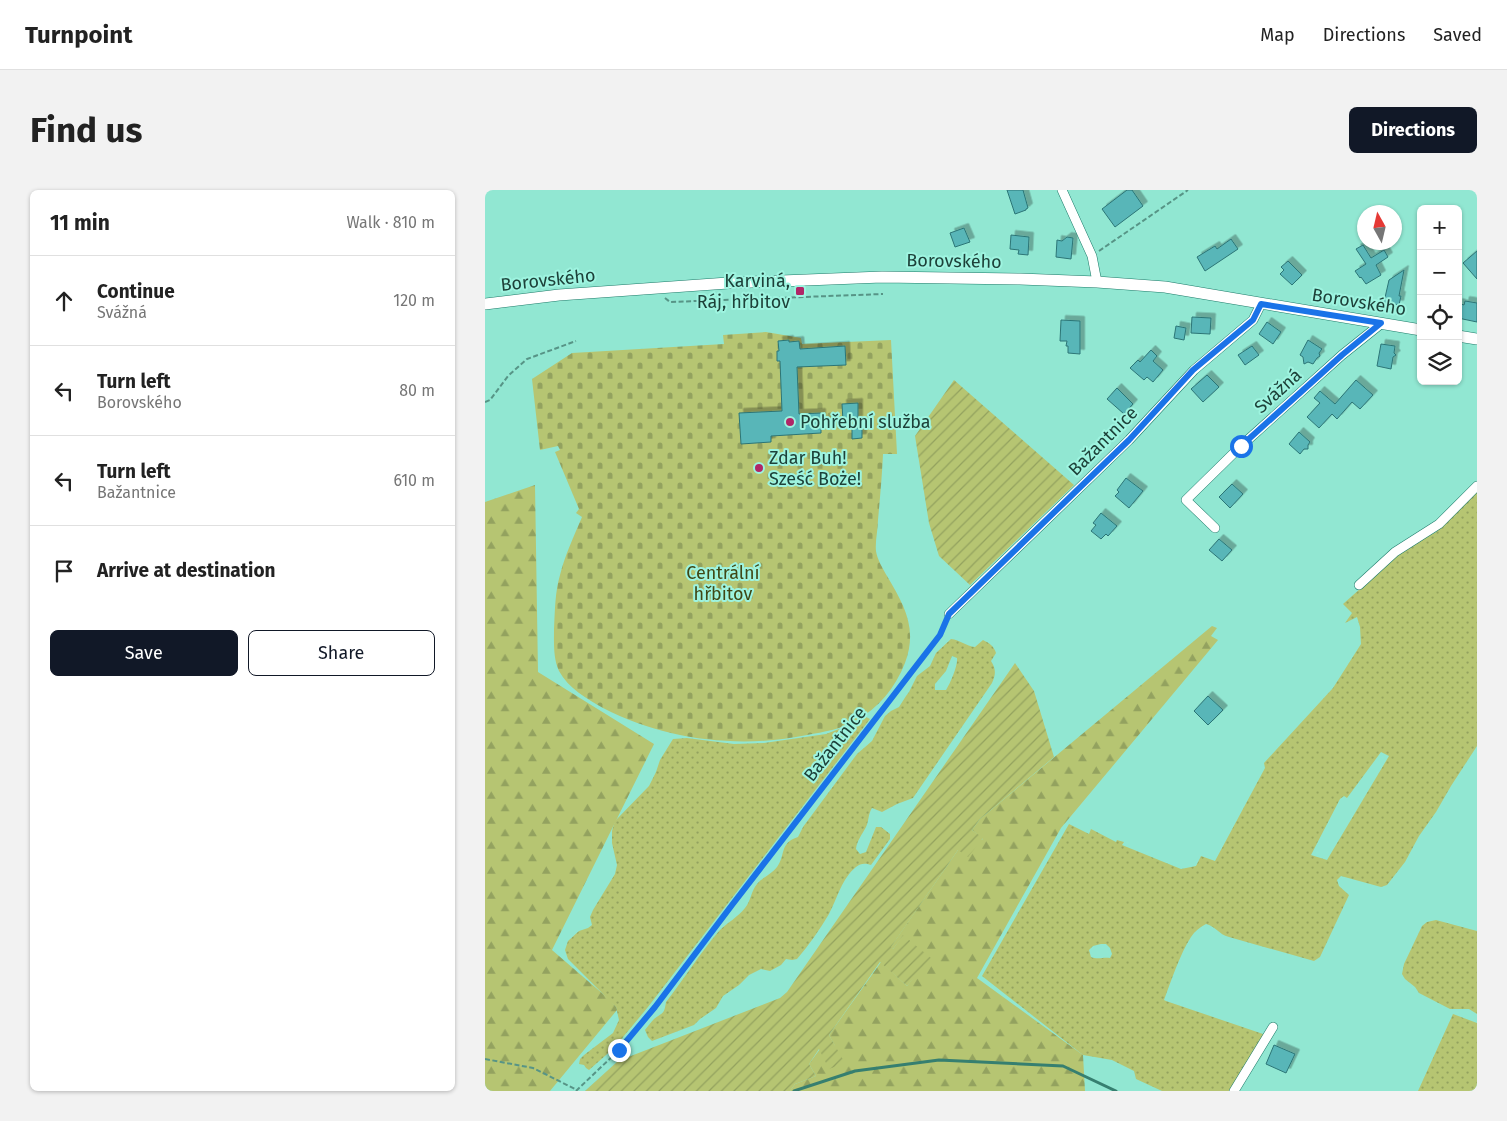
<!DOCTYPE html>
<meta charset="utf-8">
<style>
:root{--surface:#fff;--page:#f2f2f2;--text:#222;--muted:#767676;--line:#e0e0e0;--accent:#111827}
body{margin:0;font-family:"Fira Sans",sans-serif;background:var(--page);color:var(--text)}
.controls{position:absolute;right:15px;top:15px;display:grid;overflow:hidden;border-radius:8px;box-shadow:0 1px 4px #0004}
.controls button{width:45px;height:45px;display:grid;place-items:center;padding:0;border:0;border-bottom:1px solid var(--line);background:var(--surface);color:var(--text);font:25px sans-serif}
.compass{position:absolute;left:872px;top:15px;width:45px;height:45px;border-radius:50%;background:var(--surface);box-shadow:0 1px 4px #0004;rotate:352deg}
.stop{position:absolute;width:15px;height:15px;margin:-11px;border:4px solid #1a73e8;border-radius:50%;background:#fff}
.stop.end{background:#1a73e8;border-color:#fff;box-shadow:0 1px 5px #0008}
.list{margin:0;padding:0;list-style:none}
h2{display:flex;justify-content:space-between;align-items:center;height:65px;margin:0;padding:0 20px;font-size:21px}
h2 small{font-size:16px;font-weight:400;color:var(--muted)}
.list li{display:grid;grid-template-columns:32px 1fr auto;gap:15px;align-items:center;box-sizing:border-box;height:90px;padding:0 20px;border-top:1px solid var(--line)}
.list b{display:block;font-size:19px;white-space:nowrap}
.list p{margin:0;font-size:16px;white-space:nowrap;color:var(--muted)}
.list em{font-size:16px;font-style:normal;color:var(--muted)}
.actions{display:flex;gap:10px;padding:15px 20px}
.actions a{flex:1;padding:11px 0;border:1px solid var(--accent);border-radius:8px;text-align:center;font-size:18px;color:var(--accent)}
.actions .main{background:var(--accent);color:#fff}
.icon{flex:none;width:28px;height:28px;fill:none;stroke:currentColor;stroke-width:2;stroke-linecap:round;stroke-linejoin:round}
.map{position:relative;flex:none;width:992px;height:901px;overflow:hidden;border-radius:8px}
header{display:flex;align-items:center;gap:30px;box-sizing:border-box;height:70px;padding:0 25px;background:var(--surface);border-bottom:1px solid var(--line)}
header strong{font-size:24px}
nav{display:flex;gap:28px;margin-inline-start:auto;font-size:18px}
.intro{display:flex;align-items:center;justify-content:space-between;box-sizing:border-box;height:120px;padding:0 30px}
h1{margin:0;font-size:35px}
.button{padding:12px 22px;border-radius:8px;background:var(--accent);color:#fff;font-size:18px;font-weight:700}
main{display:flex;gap:30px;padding:0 30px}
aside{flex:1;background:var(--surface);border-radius:8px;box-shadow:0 1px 4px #0004}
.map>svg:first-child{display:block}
.grass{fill:url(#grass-dots);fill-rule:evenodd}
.forest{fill:url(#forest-firs)}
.cemetery{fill:url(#cemetery-stones)}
.garden{fill:url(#garden-furrows)}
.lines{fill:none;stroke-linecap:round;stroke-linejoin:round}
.stream{stroke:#367f70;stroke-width:3}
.building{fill:#59b6b8;stroke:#2c7576;filter:url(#shadow)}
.minor-casing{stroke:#1c7b69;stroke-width:10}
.secondary-casing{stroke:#1c7b69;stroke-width:12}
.path{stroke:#579486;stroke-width:2;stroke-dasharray:5 2.5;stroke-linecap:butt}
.minor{stroke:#fff;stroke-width:9}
.secondary{stroke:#fff;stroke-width:11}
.route{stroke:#1a73e8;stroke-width:6}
.poi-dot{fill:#b02667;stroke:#9ef4e0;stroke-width:2}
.labels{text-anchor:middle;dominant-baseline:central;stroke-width:4;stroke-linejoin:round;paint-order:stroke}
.street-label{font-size:18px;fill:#1d4139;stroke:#9ef4e0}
.poi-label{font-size:18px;fill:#1d4139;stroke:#9ef4e0;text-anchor:start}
.park-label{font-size:18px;fill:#3f4714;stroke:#9ef4e0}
</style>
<header>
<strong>Turnpoint</strong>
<nav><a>Map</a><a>Directions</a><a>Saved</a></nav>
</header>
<div class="intro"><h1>Find us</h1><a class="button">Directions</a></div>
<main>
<aside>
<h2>11 min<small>Walk · 810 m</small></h2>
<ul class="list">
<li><svg class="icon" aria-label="ahead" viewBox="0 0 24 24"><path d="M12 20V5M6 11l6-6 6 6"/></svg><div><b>Continue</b><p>Svážná</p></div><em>120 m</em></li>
<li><svg class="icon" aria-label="left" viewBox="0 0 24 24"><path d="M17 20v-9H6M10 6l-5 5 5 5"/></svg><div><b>Turn left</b><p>Borovského</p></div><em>80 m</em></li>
<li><svg class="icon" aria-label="left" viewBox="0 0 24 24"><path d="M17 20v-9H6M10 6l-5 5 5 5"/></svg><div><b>Turn left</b><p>Bažantnice</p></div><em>610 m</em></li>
<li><svg class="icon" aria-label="arrive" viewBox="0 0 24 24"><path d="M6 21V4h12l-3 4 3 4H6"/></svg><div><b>Arrive at destination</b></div></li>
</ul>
<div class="actions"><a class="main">Save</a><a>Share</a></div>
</aside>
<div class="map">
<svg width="992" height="901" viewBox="0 0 992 901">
<defs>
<pattern id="grass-dots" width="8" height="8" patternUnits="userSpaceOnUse" patternTransform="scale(1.25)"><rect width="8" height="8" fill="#b6c572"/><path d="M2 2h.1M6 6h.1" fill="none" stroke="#93a25f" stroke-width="1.8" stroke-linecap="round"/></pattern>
<pattern id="forest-firs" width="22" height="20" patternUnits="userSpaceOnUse" patternTransform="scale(1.25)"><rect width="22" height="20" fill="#b6c572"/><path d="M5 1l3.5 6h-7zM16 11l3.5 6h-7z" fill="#93a25f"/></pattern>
<pattern id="cemetery-stones" width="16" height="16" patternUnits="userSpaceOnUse" patternTransform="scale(1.25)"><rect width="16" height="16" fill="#b6c572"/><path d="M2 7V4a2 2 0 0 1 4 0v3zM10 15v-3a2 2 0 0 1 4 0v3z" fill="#93a25f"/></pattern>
<pattern id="garden-furrows" width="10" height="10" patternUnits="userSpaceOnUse" patternTransform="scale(1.25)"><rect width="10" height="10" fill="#b6c572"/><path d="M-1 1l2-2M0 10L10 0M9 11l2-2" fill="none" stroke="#93a25f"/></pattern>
<filter id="shadow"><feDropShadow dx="4.5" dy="-4.5" stdDeviation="0" flood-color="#0004"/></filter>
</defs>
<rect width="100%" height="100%" fill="#91e7d2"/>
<path class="grass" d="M 992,300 L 992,556 L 966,596 L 951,622 L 934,646 L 920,672 L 902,695 L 896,697 L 856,686 L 852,690 L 854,696 L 864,705 L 835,767 L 829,771 L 744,747 C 733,744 732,737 721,734 C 715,737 710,741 706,747 C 695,764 686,791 679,810 L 681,811 L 781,845 L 750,901 L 677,901 L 651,889 L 649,881 L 627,870 L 598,865 L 497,786 L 584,634 L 604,644 L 606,639 L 631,652 L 632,650 L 639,652 L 637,655 L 696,679 L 711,676 L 716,666 L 730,671 L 780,578 L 779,573 L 848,498 L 876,454 L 875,437 L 872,427 L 860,433 L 867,423 L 858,414 L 921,358 L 951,342 ZM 896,562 L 904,566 L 842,670 L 826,665 L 855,609 L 859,606 L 862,608 ZM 616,754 L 621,754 L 625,758 L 627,764 L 625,768 C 618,767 613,770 606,767 L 604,760 L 608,756 Z
M 466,449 C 475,450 481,456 490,457 L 498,450 C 504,453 509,456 511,463 L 506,471 C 511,479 511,484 507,493 L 428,608 L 412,614 L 397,622 L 387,618 C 383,624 384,631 381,637 C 377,645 372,650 371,659 L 375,664 L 381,662 L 391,637 L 396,637 L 405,644 L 405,649 L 386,675 C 380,673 376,673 371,677 C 357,688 352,709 344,724 C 335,739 324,755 312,769 L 307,770 L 301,769 L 296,775 L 285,781 L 276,779 L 264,785 L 254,795 L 238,806 L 231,818 L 215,829 L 209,835 L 167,851 L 163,847 L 160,840 C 163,836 166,832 169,829 C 178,822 179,825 181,812 C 199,789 215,763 234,741 C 242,733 253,727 260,718 C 266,711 266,701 272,694 C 278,687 287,684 292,677 C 301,665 294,653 313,647 L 318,637 L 372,564 L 387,551 L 400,526 L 406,521 L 414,517 L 421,506 L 424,502 L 432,486 L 445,476 L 451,463 ZM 467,466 L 472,468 C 473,475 466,492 461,500 L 450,500 L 450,494 L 461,481 Z
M 381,527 L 385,529 L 163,817 L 129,858 L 104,880 L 101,878 L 99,875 L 94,874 L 95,869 L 99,865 L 128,843 L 134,830 L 131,817 L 83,769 L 80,760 L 83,751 L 94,741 L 103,738 L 107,735 L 105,727 L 108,720 L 130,684 L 132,675 L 127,653 L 127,641 L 130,631 L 164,596 L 171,582 L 175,570 L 188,549 L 202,548 L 249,554 L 279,553 L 341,544 L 367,534 Z
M 951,730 L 992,741 L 992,824 L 984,819 L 965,819 L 934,803 L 930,797 L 920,789 L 917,784 L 919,774 L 937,736 L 942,732 Z
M 968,824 L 992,833 L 992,901 L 933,901 Z"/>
<path class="forest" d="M 50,295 L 53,482 L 169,554 L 67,760 L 125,810 L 131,817 L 132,820 L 65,901 L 0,901 L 0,312 Z
M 727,436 L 732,438 L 726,446 L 733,450 L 576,638 L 492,788 L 598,865 L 600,901 L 305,901 L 310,894 L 331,886 L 324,874 L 335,859 L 338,865 L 350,856 L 344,845 L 396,772 L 422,796 L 432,783 L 418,746 L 408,759 L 405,758 L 473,660 L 498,649 L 487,640 L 495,629 Z"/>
<path class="cemetery" d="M 281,142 L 316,148 L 317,154 L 406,150 L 412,264 L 398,264 C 397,286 395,308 393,330 C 393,340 390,351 391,361 C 392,369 398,379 402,386 C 419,415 433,438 420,473 C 410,498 394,518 370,531 C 356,539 339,542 322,545 C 255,559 179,550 118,518 C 102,509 83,498 74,481 C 68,468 69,452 69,439 C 70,420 70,402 75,385 C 80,365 89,346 97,327 L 91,323 L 94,319 L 70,262 L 75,260 L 73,256 L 55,260 L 47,189 L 87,163 L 239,154 L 238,145 Z"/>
<path class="garden" d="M 469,190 L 589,295 L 485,395 L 454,366 L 444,333 L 430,246 Z
M 530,473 L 549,501 L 569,567 L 495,629 L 487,640 L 498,648 L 483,667 L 473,660 L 406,757 L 408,759 L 418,745 L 446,768 L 422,796 L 395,772 L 344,845 L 360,873 L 344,879 L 334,859 L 324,874 L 331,886 L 310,894 L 305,901 L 100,901 L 133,871 L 295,808 L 302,802 Z"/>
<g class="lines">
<path class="stream" d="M 309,901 L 370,881 L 454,870 L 578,876 L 631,901"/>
</g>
<path class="building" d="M 522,0 L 538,0 L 543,18 L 541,19 L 541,20 L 530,24 Z
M 642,0 L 647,0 L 658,16 L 630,37 L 617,19 Z
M 479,38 L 485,52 L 470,57 L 465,43 Z
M 526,45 L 544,47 L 543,65 L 533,64 L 534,60 L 525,59 Z
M 582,47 L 588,48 L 586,69 L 571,67 L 572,50 L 577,51 Z
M 746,49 L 753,59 L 720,81 L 712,67 L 730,56 L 732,59 Z
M 878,55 L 886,68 L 899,60 L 903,67 L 891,75 L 896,85 L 881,94 L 876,87 L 875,88 L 870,81 L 881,74 L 871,59 Z
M 992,61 L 992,89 L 978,73 Z
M 803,71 L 817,85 L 807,95 L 795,84 L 799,80 L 796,77 Z
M 919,80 L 914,106 L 916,106 L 914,115 L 899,112 L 904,90 Z
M 980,111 L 992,113 L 992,132 L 973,128 L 973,113 L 979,115 Z
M 707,127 L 726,128 L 725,144 L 706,143 Z
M 576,130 L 595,131 L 595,164 L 583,163 L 583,156 L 581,156 L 582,151 L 575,151 Z
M 782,132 L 796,142 L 788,154 L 774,144 Z
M 691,136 L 701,138 L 699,150 L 689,148 Z
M 304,150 L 304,152 L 314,151 L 315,159 L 360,156 L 361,175 L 312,177 L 314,224 L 336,223 L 336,243 L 286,246 L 286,252 L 256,254 L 254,223 L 297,221 L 295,171 L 292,171 L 292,161 L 294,161 L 293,151 Z
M 823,150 L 837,159 L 834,163 L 835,166 L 832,168 L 828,174 L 823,172 L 819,174 L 818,167 L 815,165 Z
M 896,154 L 910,156 L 909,163 L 911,165 L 908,167 L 906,179 L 892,176 Z
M 767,156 L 774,165 L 760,175 L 753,165 Z
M 666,160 L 672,166 L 668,171 L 678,180 L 668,192 L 662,187 L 659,190 L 645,178 L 653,170 L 655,172 Z
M 722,185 L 734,197 L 718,212 L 706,199 Z
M 871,190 L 888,205 L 875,219 L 867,212 L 852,229 L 847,224 L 834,238 L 822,227 L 835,213 L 829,208 L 835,201 L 850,214 Z
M 632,198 L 648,214 L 639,224 L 622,209 Z
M 373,213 L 373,230 L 358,231 L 357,214 Z
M 367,238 L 377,238 L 377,248 L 367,249 Z
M 814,242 L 825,252 L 823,255 L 823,259 L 819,259 L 815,264 L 804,254 Z
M 641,288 L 658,301 L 644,318 L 630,306 L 634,302 L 632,300 Z
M 747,294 L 758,304 L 745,318 L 734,307 Z
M 616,323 L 632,336 L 623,346 L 621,344 L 616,349 L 606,341 L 611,335 L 608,333 Z
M 734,349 L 747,360 L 737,371 L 724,360 Z
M 723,506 L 738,520 L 723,535 L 709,521 Z
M 789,855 L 810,864 L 801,883 L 781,874 Z"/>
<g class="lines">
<defs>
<path id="minor" d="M 577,0 L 607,66 L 612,92
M 730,338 L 701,310 L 756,256 L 857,165 L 897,133
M 874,395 L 910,362 L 954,334 L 992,296
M 464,424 L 644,250 L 709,180 L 768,130 L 776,114
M 749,901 L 788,837"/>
<path id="secondary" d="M 0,114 L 74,105 L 243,93 L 397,87 L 535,89 L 612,92 L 680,97 L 936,140
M 973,146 L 992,149"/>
</defs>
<use href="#minor" class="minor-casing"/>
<use href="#secondary" class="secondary-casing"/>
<path class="path" d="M 614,61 L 703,0
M 180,108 L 185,112 L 398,104
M 0,212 L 5,210 L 23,186 L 42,169 L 91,151
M 0,869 L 48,878 L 92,900
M 91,901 L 134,860 L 170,817 L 247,715 L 455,445 L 460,433"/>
<use href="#minor" class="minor"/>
<use href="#secondary" class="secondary"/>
</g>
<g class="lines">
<path class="route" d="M 134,860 L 170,817 L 247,715 L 455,445 L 464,424 L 644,250 L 708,180 L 768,130 L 776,114 L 896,133 L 857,165 L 756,256"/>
</g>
<g class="poi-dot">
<rect x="310" y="96" width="10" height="10" rx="2.5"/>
<circle cx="305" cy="232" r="5"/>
<circle cx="274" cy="278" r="5"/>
</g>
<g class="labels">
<g class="street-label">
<text transform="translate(469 71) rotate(1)">Borovského</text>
<text transform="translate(63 90) rotate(-6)">Borovského</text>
<text transform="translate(874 112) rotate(9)">Borovského</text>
<text transform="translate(793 201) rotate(-42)">Svážná</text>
<text transform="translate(618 251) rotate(-45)">Bažantnice</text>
<text transform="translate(350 554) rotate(-52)">Bažantnice</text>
</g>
<g class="poi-label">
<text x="305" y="91" text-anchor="end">Karviná,<tspan x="305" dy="21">Ráj, hřbitov</tspan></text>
<text x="315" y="232">Pohřební služba</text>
<text x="284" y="268">Zdar Buh!<tspan x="284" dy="21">Sześć Boże!</tspan></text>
</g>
<g class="park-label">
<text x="238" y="383">Centrální<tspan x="238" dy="21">hřbitov</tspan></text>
</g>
</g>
</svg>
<div class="controls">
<button>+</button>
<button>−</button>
<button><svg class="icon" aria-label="locate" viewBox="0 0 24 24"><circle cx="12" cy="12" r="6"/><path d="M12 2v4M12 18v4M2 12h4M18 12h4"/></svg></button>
<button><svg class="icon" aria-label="layers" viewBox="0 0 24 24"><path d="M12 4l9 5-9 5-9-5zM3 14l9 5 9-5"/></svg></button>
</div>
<svg class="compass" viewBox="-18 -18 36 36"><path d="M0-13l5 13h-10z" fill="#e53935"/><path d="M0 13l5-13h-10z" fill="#767676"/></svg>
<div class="stop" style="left:756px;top:256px"></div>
<div class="stop end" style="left:134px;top:860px"></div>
</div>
</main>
